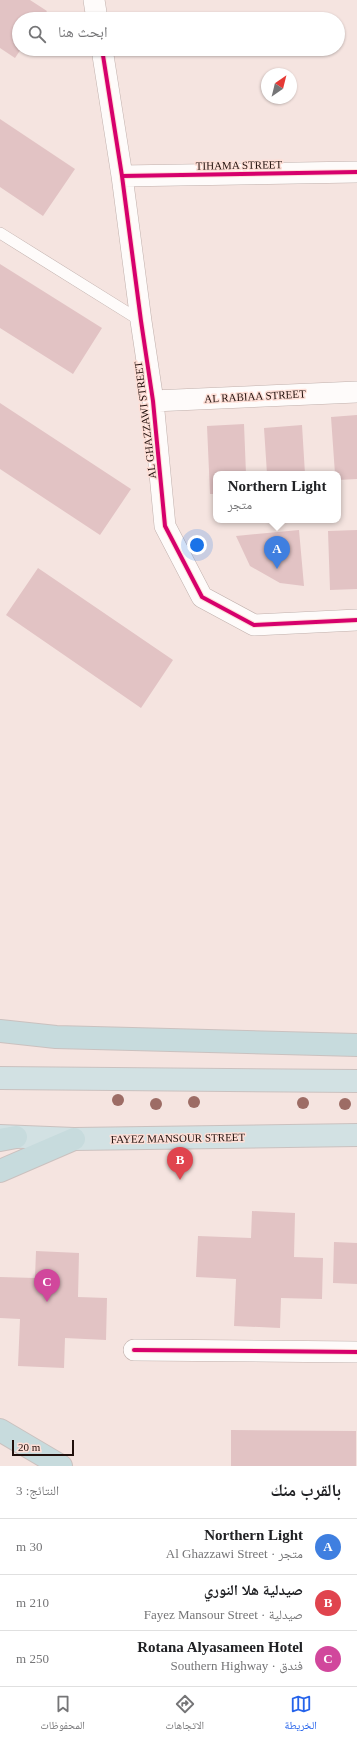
<!DOCTYPE html>
<html lang="ar">
<meta charset="utf-8">
<style>
:root{--surface:#fff;--page:#f2f2f2;--text:#202124;--muted:#757577;--line:#e0e0e0;--accent:#2563eb}
body{margin:0;font-family:"Times New Roman","Noto Naskh Arabic",serif;background:var(--page);color:var(--text);direction:rtl}
.compass{position:absolute;left:261px;top:68px;width:36px;height:36px;border-radius:50%;background:var(--surface);box-shadow:0 1px 3px #0004;rotate:35deg}
.scale{position:absolute;left:12px;bottom:10px;width:62px;box-sizing:border-box;padding-left:4px;border:2px solid #21100c;border-top:0;font-size:11px;line-height:14px;white-space:nowrap;color:#21100c;-webkit-text-stroke:3px #fedfd7;paint-order:stroke}
.you{position:absolute;left:197px;top:545px;width:14px;height:14px;margin:-10px;border:3px solid #fff;border-radius:50%;background:#1a73e8;box-shadow:0 0 0 6px #1a73e833}
.badge{display:grid;place-items:center;width:26px;height:26px;border-radius:50%;background:var(--accent);color:#fff;font-size:13px;font-weight:700}
.pin{position:absolute;translate:-50% -33px;filter:drop-shadow(0 1px 2px #0008)}
.pin::after{content:'';position:absolute;top:21px;width:14px;height:12px;background:inherit;clip-path:polygon(0 0,100% 0,50% 100%)}
.popup{position:absolute;left:213px;top:471px;width:128px;height:52px;box-sizing:border-box;display:grid;place-content:center;border-radius:8px;background:var(--surface);filter:drop-shadow(0 1px 3px #0005);font-size:13px;white-space:nowrap;color:var(--muted)}
.popup b{font-size:15px;color:var(--text)}
.popup::after{content:'';position:absolute;left:50%;top:100%;margin-left:-8px;border:8px solid transparent;border-top-color:var(--surface)}
.list{margin:0;padding:0;list-style:none}
h2{display:flex;justify-content:space-between;align-items:center;height:52px;margin:0;padding:0 16px;font-size:17px}
h2 small{font-size:13px;font-weight:400;color:var(--muted)}
.list li{display:grid;grid-template-columns:26px 1fr auto;gap:12px;align-items:center;box-sizing:border-box;height:56px;padding:0 16px;border-top:1px solid var(--line)}
.list b{display:block;font-size:15px;white-space:nowrap}
.list p{margin:0;font-size:13px;white-space:nowrap;color:var(--muted)}
.list em{font-size:13px;font-style:normal;color:var(--muted)}
.icon{flex:none;width:22px;height:22px;fill:none;stroke:currentColor;stroke-width:2;stroke-linecap:round;stroke-linejoin:round}
.map{position:relative;flex:none;width:357px;height:1466px;overflow:hidden;direction:ltr}
.search{position:absolute;background:var(--surface);box-shadow:0 1px 3px #0004;left:12px;right:12px;top:12px;height:44px;display:flex;align-items:center;gap:10px;box-sizing:border-box;padding:0 14px;border-radius:22px;color:var(--muted);font-size:15px}
.sheet{height:220px;background:var(--surface)}
nav{display:flex;justify-content:space-around;align-items:center;box-sizing:border-box;height:56px;border-top:1px solid var(--line);background:var(--surface);font-size:11px;color:var(--muted)}
nav a{display:grid;justify-items:center;gap:2px}
nav .on{color:var(--accent)}
.map>svg:first-child{display:block}
.building{fill:#e2c3c4}
.lines{fill:none;stroke-linecap:round;stroke-linejoin:round}
.service-casing{stroke:#c0b0ac;stroke-width:12}
.minor-casing{stroke:#c0b0ac;stroke-width:22}
.trunk-casing{stroke:#cac1bf;stroke-width:24}
.motorway-casing{stroke:#cac1bf;stroke-width:24}
.service{stroke:#fefbfa;stroke-width:11}
.minor{stroke:#fefbfa;stroke-width:21}
.trunk{stroke:#d2e1e3;stroke-width:22}
.motorway{stroke:#c7dbdd;stroke-width:22}
.cycleway-casing{stroke:#fedfd7;stroke-width:6}
.cycleway{stroke:#d6006c;stroke-width:4}
.tree{fill:#9d6c65}
.labels{text-anchor:middle;dominant-baseline:central;stroke-width:3;stroke-linejoin:round;paint-order:stroke}
.street-label{font-size:11px;fill:#21100c;stroke:#fedfd7}
</style>
<div class="map">
<svg width="357" height="1466" viewBox="0 0 357 1466">
<rect width="100%" height="100%" fill="#f5e4e0"/>
<path class="building" d="M 0,0 L 30,0 L 47,11 L 41,19 L 19,19 L 19,49 L 21,49 L 15,58 L 0,48 Z
M 0,119 L 75,169 L 43,216 L 0,187 Z
M 0,264 L 102,328 L 73,374 L 0,328 Z
M 0,403 L 131,489 L 100,535 L 0,469 Z
M 357,415 L 357,479 L 338,480 L 338,474 L 335,474 L 331,417 Z
M 244,424 L 246,474 L 216,474 L 216,494 L 210,494 L 207,426 Z
M 302,425 L 305,474 L 267,474 L 264,428 Z
M 299,530 L 304,586 L 280,583 L 250,566 L 236,536 Z
M 357,530 L 357,589 L 330,590 L 328,531 Z
M 38,568 L 173,660 L 141,708 L 6,615 Z
M 252,1211 L 295,1213 L 294,1257 L 323,1258 L 322,1299 L 281,1298 L 280,1328 L 234,1326 L 236,1279 L 196,1277 L 198,1236 L 251,1238 Z
M 334,1242 L 357,1243 L 357,1284 L 333,1283 Z
M 36,1251 L 79,1253 L 78,1297 L 107,1298 L 106,1340 L 65,1338 L 64,1368 L 18,1366 L 20,1319 L 0,1318 L 0,1277 L 35,1278 Z
M 231,1430 L 356,1431 L 356,1466 L 231,1466 Z"/>
<g class="lines">
<defs>
<path id="service" d="M 0,233 L 141,321"/>
<path id="minor" d="M 94,0 L 97,19
M 102,49 L 122,176 L 141,321 L 153,401 L 165,526 L 202,597 L 254,625 L 357,620
M 122,176 L 357,172
M 153,401 L 357,392
M 134,1350 L 357,1352"/>
<path id="trunk" d="M 0,1078 L 357,1081
M 0,1136 L 74,1139 L 357,1135"/>
<path id="motorway" d="M 0,1031 L 56,1037 L 357,1045
M 0,1140 L 16,1137
M 0,1171 L 74,1139
M 0,1430 L 61,1466"/>
</defs>
<use href="#service" class="service-casing"/>
<use href="#minor" class="minor-casing"/>
<use href="#trunk" class="trunk-casing"/>
<use href="#motorway" class="motorway-casing"/>
<use href="#service" class="service"/>
<use href="#minor" class="minor"/>
<use href="#trunk" class="trunk"/>
<use href="#motorway" class="motorway"/>
<defs>
<path id="cycleway" d="M 102,49 L 122,176 L 141,321 L 153,401 L 165,526 L 202,597 L 254,625 L 357,620
M 122,176 L 357,172
M 134,1350 L 357,1352"/>
</defs>
<use href="#cycleway" class="cycleway-casing"/>
<use href="#cycleway" class="cycleway"/>
</g>
<g class="tree">
<circle cx="118" cy="1100" r="6"/>
<circle cx="194" cy="1102" r="6"/>
<circle cx="303" cy="1103" r="6"/>
<circle cx="156" cy="1104" r="6"/>
<circle cx="345" cy="1104" r="6"/>
</g>
<g class="labels">
<g class="street-label">
<text transform="translate(239 165) rotate(-1)">TIHAMA STREET</text>
<text transform="translate(255 396) rotate(-3)">AL RABIAA STREET</text>
<text transform="translate(145 420) rotate(-97)">AL GHAZZAWI STREET</text>
<text transform="translate(178 1138) rotate(-1)">FAYEZ MANSOUR STREET</text>
</g>
</g>
</svg>
<svg class="compass" viewBox="-18 -18 36 36"><path d="M0-13l5 13h-10z" fill="#e53935"/><path d="M0 13l5-13h-10z" fill="#757577"/></svg>
<div class="scale">20 m</div>
<div class="you"></div>
<div class="pin badge" style="left:277px;top:569px;background:#3f7fe0">A</div>
<div class="popup"><b>Northern Light</b>متجر</div>
<div class="pin badge" style="left:180px;top:1180px;background:#e0444e">B</div>
<div class="pin badge" style="left:47px;top:1302px;background:#d1479c">C</div>
<div class="search"><svg class="icon" aria-label="search" viewBox="0 0 24 24"><circle cx="10" cy="10" r="6"/><path d="M15 15l6 6"/></svg>ابحث هنا</div>
</div>
<section class="sheet">
<h2>بالقرب منك<small>النتائج: 3</small></h2>
<ul class="list">
<li><span class="badge" style="background:#3f7fe0">A</span><div><b>Northern Light</b><p>متجر · Al Ghazzawi Street</p></div><em>30 m</em></li>
<li><span class="badge" style="background:#e0444e">B</span><div><b>صيدلية هلا النوري</b><p>صيدلية · Fayez Mansour Street</p></div><em>210 m</em></li>
<li><span class="badge" style="background:#d1479c">C</span><div><b>Rotana Alyasameen Hotel</b><p>فندق · Southern Highway</p></div><em>250 m</em></li>
</ul>
</section>
<nav>
<a class="on"><svg class="icon" aria-label="map" viewBox="0 0 24 24"><path d="M3 6l6-2 6 2 6-2v14l-6 2-6-2-6 2zM9 4v14M15 6v14"/></svg>الخريطة</a>
<a><svg class="icon" aria-label="directions" viewBox="0 0 24 24"><path d="M12 3l9 9-9 9-9-9zM9 14v-3h6M13 9l2 2-2 2"/></svg>الاتجاهات</a>
<a><svg class="icon" aria-label="saved" viewBox="0 0 24 24"><path d="M7 4h10v16l-5-4-5 4z"/></svg>المحفوظات</a>
</nav>
